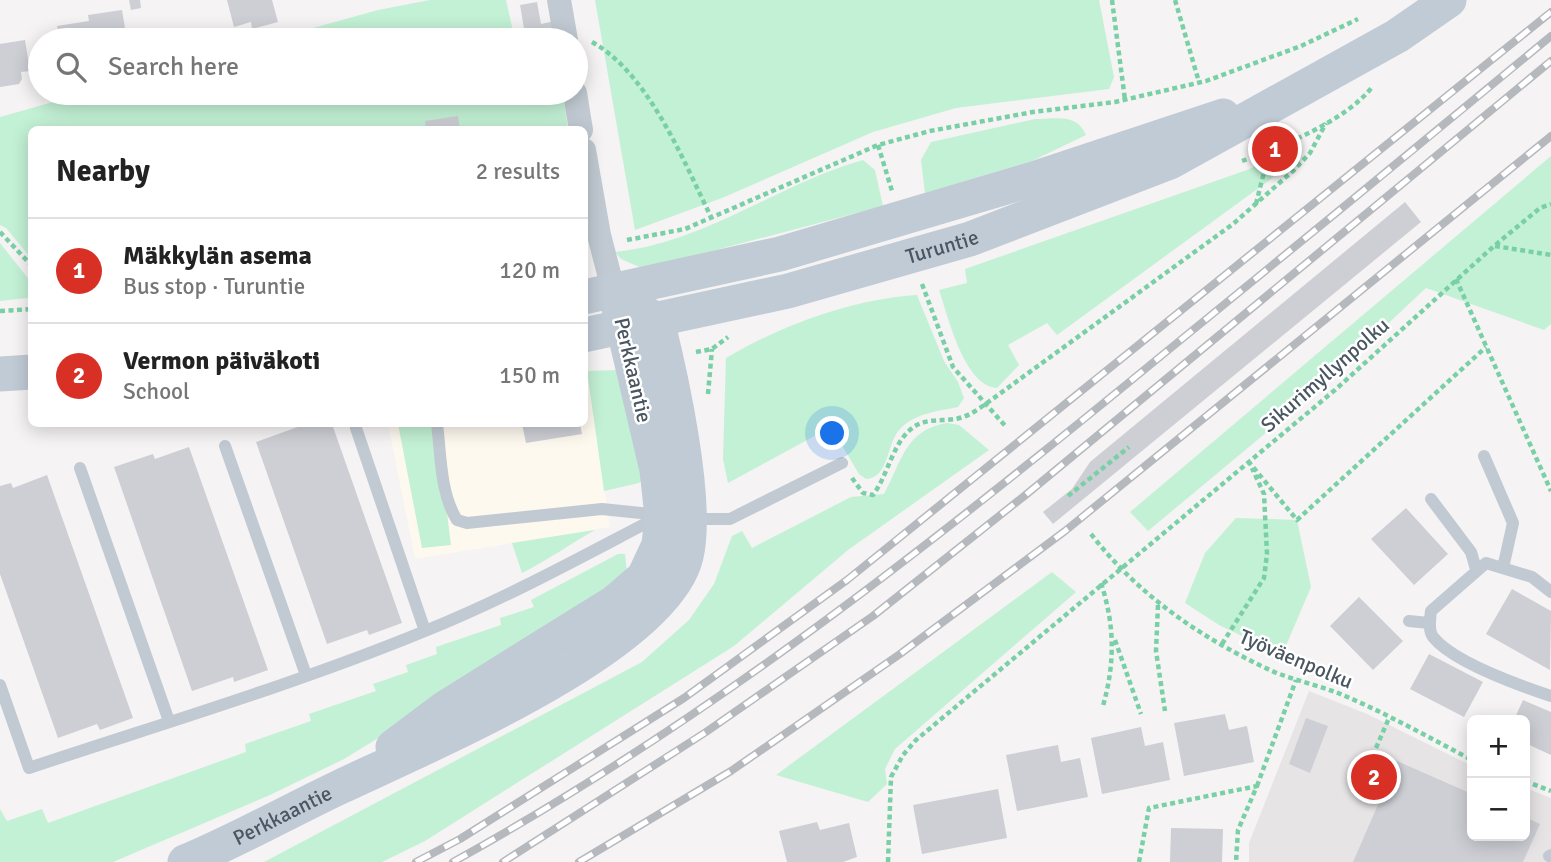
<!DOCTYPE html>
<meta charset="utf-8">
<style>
:root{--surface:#fff;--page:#f2f2f2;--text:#222;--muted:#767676;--line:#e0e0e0;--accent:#d93025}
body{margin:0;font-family:Signika,sans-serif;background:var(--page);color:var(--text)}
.controls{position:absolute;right:21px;bottom:21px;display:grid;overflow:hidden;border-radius:10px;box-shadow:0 4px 18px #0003}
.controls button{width:63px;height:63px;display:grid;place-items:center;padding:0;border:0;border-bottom:2px solid var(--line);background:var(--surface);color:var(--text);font:35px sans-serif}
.you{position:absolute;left:833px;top:434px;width:24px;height:24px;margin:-18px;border:5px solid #fff;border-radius:50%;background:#1a73e8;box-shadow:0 0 0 10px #1a73e833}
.badge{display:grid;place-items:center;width:46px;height:46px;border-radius:50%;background:var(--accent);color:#fff;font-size:23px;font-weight:700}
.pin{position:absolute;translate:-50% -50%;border:4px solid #fff;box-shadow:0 2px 7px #0006}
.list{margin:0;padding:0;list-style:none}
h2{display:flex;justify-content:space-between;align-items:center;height:91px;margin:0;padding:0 28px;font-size:30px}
h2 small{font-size:23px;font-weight:400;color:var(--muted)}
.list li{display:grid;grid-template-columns:46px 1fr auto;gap:21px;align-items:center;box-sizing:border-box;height:105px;padding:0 28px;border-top:2px solid var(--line)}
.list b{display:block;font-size:26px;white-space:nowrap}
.list p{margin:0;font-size:23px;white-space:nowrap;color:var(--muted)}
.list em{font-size:23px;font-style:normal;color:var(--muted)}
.icon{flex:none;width:38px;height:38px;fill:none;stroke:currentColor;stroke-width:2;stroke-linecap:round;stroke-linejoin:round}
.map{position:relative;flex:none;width:1551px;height:862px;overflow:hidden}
.search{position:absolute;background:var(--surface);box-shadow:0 4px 18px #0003;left:28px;top:28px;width:560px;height:77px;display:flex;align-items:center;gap:18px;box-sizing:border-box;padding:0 24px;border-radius:38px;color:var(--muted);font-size:26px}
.panel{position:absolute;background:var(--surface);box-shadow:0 4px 18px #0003;left:28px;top:126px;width:560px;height:301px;border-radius:10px}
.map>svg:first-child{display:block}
.commercial{fill:#fdf9ef}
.education{fill:#e6e4e5}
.green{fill:#c3f1d5}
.building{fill:#cdcfd5}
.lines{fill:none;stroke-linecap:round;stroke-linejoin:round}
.path{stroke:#7ad0a6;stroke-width:4.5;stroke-dasharray:5 3.5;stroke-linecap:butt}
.service{stroke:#c1cad2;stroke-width:12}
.minor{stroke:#c1cad2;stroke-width:24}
.secondary{stroke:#c1cbd6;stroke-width:35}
.rail-casing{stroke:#b5b8bd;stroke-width:8}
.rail{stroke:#fff;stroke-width:5;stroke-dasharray:16;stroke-linecap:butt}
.labels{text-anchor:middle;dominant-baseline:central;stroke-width:5;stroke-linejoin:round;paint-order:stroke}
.street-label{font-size:21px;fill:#4a5661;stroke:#fff}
</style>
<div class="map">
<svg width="1551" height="862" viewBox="0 0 1551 862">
<rect width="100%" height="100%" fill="#f5f3f3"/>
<path class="commercial" d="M 587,371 L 610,527 L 415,559 L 388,424 L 584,424 Z"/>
<path class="education" d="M 1309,691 L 1367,714 L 1472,766 L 1472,836 L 1525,836 L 1525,788 L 1551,798 L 1551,862 L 1249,862 L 1249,843 Z"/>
<path class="green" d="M 430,0 L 506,0 L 515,40 L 270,40 L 378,10 Z
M 595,0 L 1099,0 L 1114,77 L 1109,89 L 956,108 L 873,132 L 722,198 L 635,230 Z
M 85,93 L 563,93 L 568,129 L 32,130 L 31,258 L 6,228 L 0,225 L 0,117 Z
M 1035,119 C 1055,119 1077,113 1086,135 L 1032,161 L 925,193 L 921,160 L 931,142 Z
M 1302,144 L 1271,179 L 1057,335 L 1047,323 L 1008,345 L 1019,365 L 997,388 C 964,386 948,316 939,290 L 967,283 L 965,269 L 1247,170 Z
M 1551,156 L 1551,324 L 1544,330 L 1426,288 L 1316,391 L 1148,531 L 1130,512 Z
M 863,160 L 875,170 L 883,206 L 644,269 L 621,259 L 615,252 C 705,243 778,184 863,160 Z
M 0,243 L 31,282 L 28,298 L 0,301 Z
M 917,295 L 944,361 L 958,382 L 964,398 L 958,407 C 939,411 916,413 901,428 C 886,442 890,478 866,479 L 859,474 L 831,427 L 728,483 L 723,459 L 726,358 C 782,325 853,299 917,295 Z
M 618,370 L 645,477 L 639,483 L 604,491 L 587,371 Z
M 947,423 L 959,425 L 989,450 L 848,550 L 734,646 L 425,841 L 382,862 L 264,862 L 642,662 L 689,620 L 714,584 L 732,536 L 742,531 L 752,548 L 851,497 L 884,494 C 902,461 905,430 947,423 Z
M 398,424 L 436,424 L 451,545 L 422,548 Z
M 1236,518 L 1297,520 L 1311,587 L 1282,655 L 1219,625 L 1185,603 L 1205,553 Z
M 595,530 C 570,544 548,560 522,573 L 512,543 Z
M 618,554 L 625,554 L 627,573 L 419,713 L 344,759 L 270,795 L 113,862 L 0,862 L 0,809 L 7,821 L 42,809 L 48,823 L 246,752 L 245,744 L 311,721 L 309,714 L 376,691 L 373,684 L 408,672 L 406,665 L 437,654 L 436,647 L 501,625 L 500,618 L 534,607 L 531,600 Z
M 1052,572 L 1076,592 L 895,749 L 885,769 L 887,784 L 868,802 L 776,775 Z"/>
<path class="building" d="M 129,0 L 140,0 L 141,8 L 131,10 Z
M 227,0 L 272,0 L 278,22 L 252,29 L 251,22 L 234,27 Z
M 537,2 L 541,24 L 555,21 L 559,40 L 526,40 L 520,5 Z
M 122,10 L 127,40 L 60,40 L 57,26 L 89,21 L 88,15 Z
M 25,40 L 30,71 L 21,72 L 22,79 L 19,84 L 0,87 L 0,44 Z
M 40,61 L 40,72 L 37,73 L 35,62 Z
M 458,116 L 460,130 L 426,130 L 425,121 Z
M 1405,202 L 1421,222 L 1053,524 L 1043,512 L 1072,489 L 1090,462 Z
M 306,424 L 332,424 L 402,623 L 369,635 L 367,630 L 327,644 L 256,442 Z
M 522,424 L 580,424 L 582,434 L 526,443 Z
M 189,447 L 268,670 L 234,682 L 233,677 L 192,691 L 114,467 L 153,454 L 155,459 Z
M 47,475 L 133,718 L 100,730 L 97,724 L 58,738 L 0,574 L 0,486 L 11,483 L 13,488 Z
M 1406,508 L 1448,554 L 1414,585 L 1371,539 Z
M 1512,589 L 1551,611 L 1550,670 L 1486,634 Z
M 1359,597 L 1403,641 L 1373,670 L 1330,626 Z
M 1429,654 L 1483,682 L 1464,717 L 1410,689 Z
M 1523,700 L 1551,712 L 1551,755 L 1525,743 L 1525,720 L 1514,720 Z
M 1225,714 L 1229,730 L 1247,726 L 1254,762 L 1184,776 L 1174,723 Z
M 1306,718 L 1328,726 L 1310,773 L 1289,764 Z
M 1141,727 L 1145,746 L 1163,742 L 1170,780 L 1102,794 L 1091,738 Z
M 1058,745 L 1061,762 L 1080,758 L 1088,797 L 1017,811 L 1006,755 Z
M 1397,761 L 1472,794 L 1472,836 L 1525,836 L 1525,817 L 1540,824 L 1523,862 L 1353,862 Z
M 998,789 L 1007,838 L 922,854 L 913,805 Z
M 817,822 L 820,830 L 849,823 L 857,857 L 843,862 L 787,862 L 779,831 Z
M 1171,828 L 1223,829 L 1222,862 L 1170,862 Z"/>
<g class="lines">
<path class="path" d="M 1112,0 L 1125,100
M 1175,0 L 1199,82
M 592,42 C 649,74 683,160 711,217
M 878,145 L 892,191
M 1242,161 C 1283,146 1346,121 1373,86
M 1256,204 L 1269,152
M 0,232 L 32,266
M 627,240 L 685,229 L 878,145 L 930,131 L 1033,112 L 1115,102 L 1206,81 L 1301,46 L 1358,19
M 1495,246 L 1551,255
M 1456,279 L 1551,491
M 922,284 L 953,367 L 1007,428
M 0,311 L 32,309
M 696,352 L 712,349 L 728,337
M 708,394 L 712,349
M 1248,461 L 1297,520 L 1486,347
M 852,478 L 863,493 L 873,495 C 888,475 892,445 911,429 C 926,416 946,423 963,417 C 972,414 980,408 987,403 L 1233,224 L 1294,170 L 1310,153 L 1326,123
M 1068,496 L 1129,447
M 1091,534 C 1139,596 1201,638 1272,671 C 1293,680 1317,685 1338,693 C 1384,712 1428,737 1472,760
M 1101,583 C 1115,626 1115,663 1103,706
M 1158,605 L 1156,651 L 1165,711
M 1115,640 L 1141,714
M 1222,644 L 1264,578 L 1267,554 L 1264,494 L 1252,468
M 1376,748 L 1389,718
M 1525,781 L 1551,791
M 1257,786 L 1296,680
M 888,862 L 891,777 L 903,755 L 916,740 L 1335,390 L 1494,246 L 1540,208 L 1551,204
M 1139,862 L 1149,808 L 1257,786 L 1238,830 L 1236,862"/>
<path class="service" d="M 437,424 C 441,455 440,493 457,520 L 467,523 L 602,509 L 660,515
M 356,428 L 425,631
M 225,446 L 306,675
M 1484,456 L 1513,523 L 1503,568
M 80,468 L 169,721
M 1431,499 L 1471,552 L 1476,569
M 692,519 L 730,519 L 842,463
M 1551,592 L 1532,577 L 1486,563 L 1431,611 C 1430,619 1428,630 1433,637 C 1453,662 1521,686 1551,696
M 1409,621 L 1429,623
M 0,685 L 29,768 C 161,724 296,684 425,631 C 505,599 581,557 658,517
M 1549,856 L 1551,855"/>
<path class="minor" d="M 559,0 L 566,40
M 575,93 L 581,130
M 584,150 L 599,235 L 614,293"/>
<g class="secondary">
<path d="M 584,297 L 780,254 L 1033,179 L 1223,116"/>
<path id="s1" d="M 584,335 L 788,291 L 970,239 L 1170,162 L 1397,36 L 1449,0"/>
<path d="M 0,374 L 32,372"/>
<path d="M 393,747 L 445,708 L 615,602 L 644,577 L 659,545 L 662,516 L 657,470 L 619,308"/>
<path id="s2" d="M 185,862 C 238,840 289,811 342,786 C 424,747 665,647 686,556 C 699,503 671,376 657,321 L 614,293"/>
</g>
<defs>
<path id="rail" d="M 416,862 L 460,839 L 684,698 L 847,580 L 1551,12
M 453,862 C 708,721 936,541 1161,356 C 1291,250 1422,143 1551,36
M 503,862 L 706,732 L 873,616 L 1028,493 L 1551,61
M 579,862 L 731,771 L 900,654 L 1065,531 L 1551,136"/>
</defs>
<use href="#rail" class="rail-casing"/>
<use href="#rail" class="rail"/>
</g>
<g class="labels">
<g class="street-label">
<text stroke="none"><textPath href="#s1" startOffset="369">Turuntie</textPath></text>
<text transform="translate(633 370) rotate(77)">Perkkaantie</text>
<text transform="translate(1325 375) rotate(-41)">Sikurimyllynpolku</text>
<text transform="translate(1296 659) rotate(23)">Työväenpolku</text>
<text stroke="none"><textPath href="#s2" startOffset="108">Perkkaantie</textPath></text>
</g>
</g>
</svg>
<div class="controls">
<button>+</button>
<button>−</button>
</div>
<div class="you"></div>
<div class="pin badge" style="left:1275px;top:149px">1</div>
<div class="pin badge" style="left:1374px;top:777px">2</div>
<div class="search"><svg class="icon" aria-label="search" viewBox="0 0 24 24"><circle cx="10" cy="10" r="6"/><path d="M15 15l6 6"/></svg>Search here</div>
<section class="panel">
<h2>Nearby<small>2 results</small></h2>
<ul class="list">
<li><span class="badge">1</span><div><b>Mäkkylän asema</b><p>Bus stop · Turuntie</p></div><em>120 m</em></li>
<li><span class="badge">2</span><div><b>Vermon päiväkoti</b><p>School</p></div><em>150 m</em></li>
</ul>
</section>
</div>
